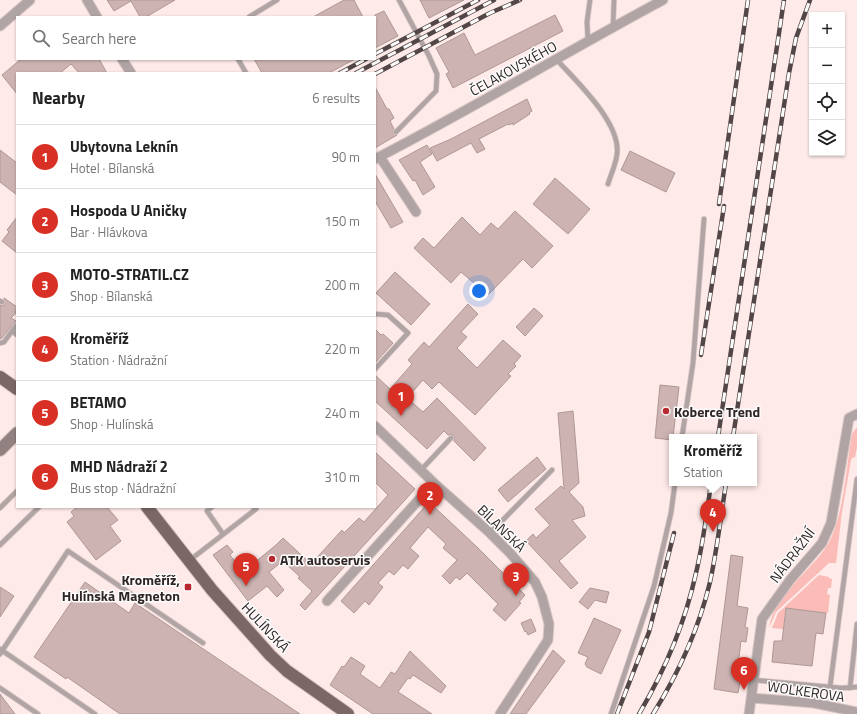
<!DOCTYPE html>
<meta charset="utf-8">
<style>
:root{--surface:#fff;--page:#f6f6f6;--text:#222;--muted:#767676;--line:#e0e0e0;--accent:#d93025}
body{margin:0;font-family:"Titillium Web",sans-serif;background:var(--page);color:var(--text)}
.controls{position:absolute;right:12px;top:12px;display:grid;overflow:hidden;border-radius:0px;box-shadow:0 1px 3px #0004}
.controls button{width:36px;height:36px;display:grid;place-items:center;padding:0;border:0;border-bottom:1px solid var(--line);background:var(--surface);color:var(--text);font:20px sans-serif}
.you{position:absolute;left:479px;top:291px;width:14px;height:14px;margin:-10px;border:3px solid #fff;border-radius:50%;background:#1a73e8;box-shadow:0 0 0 6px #1a73e833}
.badge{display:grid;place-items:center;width:26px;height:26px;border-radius:50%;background:var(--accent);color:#fff;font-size:13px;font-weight:700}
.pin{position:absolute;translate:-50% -33px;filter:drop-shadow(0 1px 2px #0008)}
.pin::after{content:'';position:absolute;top:21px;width:14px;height:12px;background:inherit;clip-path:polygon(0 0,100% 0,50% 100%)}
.popup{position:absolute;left:669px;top:434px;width:88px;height:52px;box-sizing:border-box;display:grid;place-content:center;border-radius:0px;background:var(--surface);filter:drop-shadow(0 1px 3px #0005);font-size:13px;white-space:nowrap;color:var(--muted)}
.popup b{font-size:15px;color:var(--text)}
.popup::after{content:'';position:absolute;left:50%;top:100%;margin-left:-8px;border:8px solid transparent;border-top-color:var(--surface)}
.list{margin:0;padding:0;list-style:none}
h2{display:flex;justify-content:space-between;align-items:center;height:52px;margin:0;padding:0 16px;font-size:17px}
h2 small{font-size:13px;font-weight:400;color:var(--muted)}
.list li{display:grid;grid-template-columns:26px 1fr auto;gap:12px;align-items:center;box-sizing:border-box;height:64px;padding:0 16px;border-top:1px solid var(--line)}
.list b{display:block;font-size:15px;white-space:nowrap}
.list p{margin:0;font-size:13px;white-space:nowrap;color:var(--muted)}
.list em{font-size:13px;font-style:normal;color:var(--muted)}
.icon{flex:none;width:22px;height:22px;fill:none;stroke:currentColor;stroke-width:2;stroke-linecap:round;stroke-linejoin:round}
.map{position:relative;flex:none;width:857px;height:714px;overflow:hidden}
.search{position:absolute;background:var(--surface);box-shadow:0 1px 3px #0004;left:16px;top:16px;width:360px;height:44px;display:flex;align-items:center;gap:10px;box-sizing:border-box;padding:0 14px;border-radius:0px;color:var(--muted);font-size:15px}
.panel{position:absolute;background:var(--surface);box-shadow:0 1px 3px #0004;left:16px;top:72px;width:360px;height:436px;border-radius:0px}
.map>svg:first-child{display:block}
.green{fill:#fbbbb6}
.building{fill:#cdb4b2;stroke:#af9795}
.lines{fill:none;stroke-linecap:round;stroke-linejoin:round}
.lane-casing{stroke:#d9c7c5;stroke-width:6}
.street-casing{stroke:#d9c7c5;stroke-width:11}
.secondary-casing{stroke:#d9c7c5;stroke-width:14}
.primary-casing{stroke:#d9c7c5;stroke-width:14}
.lane{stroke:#b0a5a4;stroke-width:4.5}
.street{stroke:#b0a5a4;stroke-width:9}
.secondary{stroke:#918180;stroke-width:12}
.primary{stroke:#7b6866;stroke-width:12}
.rail-casing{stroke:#524746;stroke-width:4.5}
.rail{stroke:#fcfcfc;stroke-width:3;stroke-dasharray:9;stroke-linecap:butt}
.poi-dot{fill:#b82830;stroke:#fcfcfc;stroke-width:1.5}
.labels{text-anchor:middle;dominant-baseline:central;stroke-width:3;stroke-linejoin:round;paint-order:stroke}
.street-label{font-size:14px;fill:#2e2524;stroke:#fcfcfc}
.poi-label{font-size:14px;font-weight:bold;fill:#2e2524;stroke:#fcfcfc;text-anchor:start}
</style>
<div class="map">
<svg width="857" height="714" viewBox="0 0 857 714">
<rect width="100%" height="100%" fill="#feeae8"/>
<path class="green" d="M 857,427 L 857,447 L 855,457 L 852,458 L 851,460 L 842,512 L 836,563 L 829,563 L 776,612 L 769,628 C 775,593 811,572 828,544 C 844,516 846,467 852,434 Z
M 819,575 L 829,577 L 829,578 L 832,579 L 831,588 L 828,588 L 827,594 L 830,595 L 828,613 L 786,608 L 783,629 L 772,628 L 778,613 Z"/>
<path class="building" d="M 107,0 L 175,0 L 146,17 L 140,17 L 131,1 L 114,11 Z
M 344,0 L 354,0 L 363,17 L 313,17 Z
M 420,0 L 464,0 L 429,18 Z
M 384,11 L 398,36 L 375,48 L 375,15 Z
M 555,15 L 563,31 L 453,88 L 446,74 L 449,72 L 436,48 L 464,33 L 475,55 Z
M 21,59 L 99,59 L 107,73 L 79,73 L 71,64 L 60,73 L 17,73 L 17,94 L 2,75 Z
M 254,59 L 355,59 L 329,73 L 262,73 Z
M 375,87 L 387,109 L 389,109 L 394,118 L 390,121 L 394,129 L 393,133 L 395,135 L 397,135 L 375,148 Z
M 527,99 L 532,111 L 529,113 L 530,114 L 513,125 L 513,123 L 509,125 L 508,124 L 479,139 L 485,149 L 477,153 L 471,143 L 437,161 L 430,148 L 451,139 Z
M 427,145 L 432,154 L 420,162 L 435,187 L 423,195 L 415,180 L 413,181 L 399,160 Z
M 0,150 L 17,163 L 17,195 L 0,182 Z
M 630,151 L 675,173 L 666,192 L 621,170 Z
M 375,174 L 403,222 L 391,228 L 375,201 Z
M 555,178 L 590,209 L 568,234 L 533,204 Z
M 515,211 L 553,246 L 532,268 L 523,259 L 488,295 L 461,272 L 451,283 L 414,248 L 423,238 L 434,248 L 462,217 L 480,235 L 491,223 L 498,229 Z
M 17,217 L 17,253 L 2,241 L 9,232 L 7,230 Z
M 395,272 L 430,304 L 411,325 L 376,293 Z
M 4,298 L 17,307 L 13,311 L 14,315 L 11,318 L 16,321 L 1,339 L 0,338 L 0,305 L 3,306 L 5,304 Z
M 468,304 L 478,314 L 461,332 L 467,337 L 457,348 L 477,368 L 503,340 L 521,356 L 514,364 L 516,366 L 508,374 L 511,376 L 475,415 L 439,382 L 432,389 L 423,380 L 407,398 L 423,412 L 437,398 L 486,448 L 474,461 L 454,441 L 454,436 L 451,434 L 448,435 L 444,431 L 427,449 L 375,401 L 375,375 L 390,389 L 412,364 L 408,360 L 424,342 L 429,347 Z
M 534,308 L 543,316 L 525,336 L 516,327 Z
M 375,329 L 381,335 L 383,334 L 393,343 L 375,363 Z
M 660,385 L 679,387 L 673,437 L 672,437 L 672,440 L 655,438 Z
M 573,411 L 579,483 L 569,492 L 583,507 L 585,516 L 572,520 L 586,537 L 559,561 L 578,583 L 571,589 L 526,541 L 533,534 L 536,538 L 550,525 L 535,509 L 561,486 L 564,489 L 558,413 Z
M 375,452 L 415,489 L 305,610 L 300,605 L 312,591 L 298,578 L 300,577 L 283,561 L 269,572 L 284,590 L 277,597 L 267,586 L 248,601 L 213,555 L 227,545 L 233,552 L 230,555 L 243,572 L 276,545 L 283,538 L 311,564 L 342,530 L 344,533 L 359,518 L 364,522 L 388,495 L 375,482 Z
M 537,457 L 546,469 L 508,502 L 498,490 Z
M 429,502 L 477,547 L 525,595 L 519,602 L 521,603 L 505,621 L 493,610 L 498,604 L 467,573 L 460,580 L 456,577 L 450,584 L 442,576 L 457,560 L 443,548 L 446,544 L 428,527 L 410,548 L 419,556 L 408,569 L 403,565 L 394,575 L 389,571 L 378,583 L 383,587 L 369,605 L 365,601 L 354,613 L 341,601 Z
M 77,507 L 107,507 L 118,520 L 110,526 L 121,541 L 96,560 L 67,522 L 74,516 L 71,512 Z
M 731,555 L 743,557 L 737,606 L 748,608 L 745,627 L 748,628 L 746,642 L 741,641 L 738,665 L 743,665 L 738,693 L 714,689 Z
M 85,582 L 129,613 L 135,603 L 300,714 L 120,714 L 67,677 L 66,679 L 34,657 Z
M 0,587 L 14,596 L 0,617 Z
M 590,588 L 609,592 L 606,603 L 595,600 L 588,609 L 579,602 Z
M 786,608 L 826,613 L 823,634 L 816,633 L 812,666 L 772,662 L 774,641 L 782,641 Z
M 594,618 L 621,630 L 601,674 L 587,667 L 585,664 L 588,657 L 578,653 Z
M 531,619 L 536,631 L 528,635 L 526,631 L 525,632 L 521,623 Z
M 553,650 L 565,661 L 526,714 L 510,714 Z
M 410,651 L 446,686 L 441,693 L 413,675 L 410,679 L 408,678 L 398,692 L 432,714 L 373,714 L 330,685 L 342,666 L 344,667 L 351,657 L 365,666 L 360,674 L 380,688 L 391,672 L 395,674 Z
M 0,694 L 15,714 L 0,714 Z"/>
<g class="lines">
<defs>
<path id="lane" d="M 249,17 L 277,0
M 613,27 L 614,0
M 588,41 L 587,22 L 590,0
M 238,59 L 246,73
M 557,60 C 577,82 621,123 617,154 C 616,164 611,174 608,184
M 396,132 L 436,91 L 437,74 L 429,56 L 399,0
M 0,301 L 2,302
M 16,312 L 17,313
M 375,314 L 388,315 L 408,333 L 375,369
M 12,331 L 17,325
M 0,343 L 4,342 L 12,331 L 17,335
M 682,437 L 693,363 L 704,219
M 421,470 L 451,438
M 212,507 L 207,511 L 223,534
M 0,508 L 17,491
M 490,533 L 552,470
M 0,545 L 39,507
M 190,560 L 256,509 L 254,507
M 0,649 L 95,714
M 0,654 L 68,551 L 203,643
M 754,680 L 841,688 L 857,687
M 830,687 L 857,479
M 0,688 L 38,714
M 850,688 L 857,624
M 611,714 L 654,586 L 671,513 L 675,483"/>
<path id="street" d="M 87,0 L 97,17
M 0,26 L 30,0
M 122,59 L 131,73
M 380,157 L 416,212
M 375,159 C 472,109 566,52 663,0
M 375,426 L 434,483 L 490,533 L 510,553 L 535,582 L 542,597 L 549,624 L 548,640 L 500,714
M 327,601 L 434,483
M 752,698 L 814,703 L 857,712
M 749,714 L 762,619 L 790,580 L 822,543 L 831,523 L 849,418 L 857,414"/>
<path id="secondary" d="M 0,450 L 17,433"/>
<path id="primary" d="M 0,377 L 17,389
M 147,507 L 212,590 L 270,655 L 287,671 L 348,714"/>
</defs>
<use href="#lane" class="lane-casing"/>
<use href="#street" class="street-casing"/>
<use href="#secondary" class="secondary-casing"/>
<use href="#primary" class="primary-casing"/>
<use href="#lane" class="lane"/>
<use href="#street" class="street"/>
<use href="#secondary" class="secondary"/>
<use href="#primary" class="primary"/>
<defs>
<path id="rail" d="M 375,54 L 478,0
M 340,73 L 366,59
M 356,73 L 494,0
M 375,74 L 490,13 L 520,0
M 719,204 L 748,0
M 701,355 L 724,206
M 718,437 L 784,0
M 733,437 L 789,73 L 796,38 L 810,0
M 617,714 L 649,632 L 674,533
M 639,714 C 665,670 685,623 696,573 C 703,544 707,513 711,483
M 653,714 C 678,674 699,628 710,582 C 717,550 721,516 726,483"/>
</defs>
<use href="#rail" class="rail-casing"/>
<use href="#rail" class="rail"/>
</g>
<g class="poi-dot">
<circle cx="666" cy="411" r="4"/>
<circle cx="272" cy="559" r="4"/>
<rect x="184" y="583" width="8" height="8" rx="2"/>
</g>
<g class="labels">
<g class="street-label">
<text transform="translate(513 68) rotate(-29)">ČELAKOVSKÉHO</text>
<text transform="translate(502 528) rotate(44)">BÍLANSKÁ</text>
<text transform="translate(792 555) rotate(-53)">NÁDRAŽNÍ</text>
<text transform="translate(266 627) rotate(47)">HULÍNSKÁ</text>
<text transform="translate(806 691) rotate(8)">WOLKEROVA</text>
</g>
<g class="poi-label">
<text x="674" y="411">Koberce Trend</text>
<text x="280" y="559">ATK autoservis</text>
<text x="180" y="579" text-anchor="end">Kroměříž,<tspan x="180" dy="16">Hulínská Magneton</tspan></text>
</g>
</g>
</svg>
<div class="controls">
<button>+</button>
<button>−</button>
<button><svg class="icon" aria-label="locate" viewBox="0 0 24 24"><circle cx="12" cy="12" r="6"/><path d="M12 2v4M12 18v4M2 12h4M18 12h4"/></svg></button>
<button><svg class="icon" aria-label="layers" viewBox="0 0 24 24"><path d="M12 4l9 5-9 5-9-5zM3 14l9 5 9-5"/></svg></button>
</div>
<div class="you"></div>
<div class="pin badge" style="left:401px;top:416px">1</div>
<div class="pin badge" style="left:430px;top:515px">2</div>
<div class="pin badge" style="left:516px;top:596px">3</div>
<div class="pin badge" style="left:713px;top:532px">4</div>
<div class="popup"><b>Kroměříž</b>Station</div>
<div class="pin badge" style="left:246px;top:586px">5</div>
<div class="pin badge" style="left:744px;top:690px">6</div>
<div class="search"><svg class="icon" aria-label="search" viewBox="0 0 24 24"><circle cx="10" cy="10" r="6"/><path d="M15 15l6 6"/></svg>Search here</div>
<section class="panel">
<h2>Nearby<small>6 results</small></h2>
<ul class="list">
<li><span class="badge">1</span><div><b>Ubytovna Leknín</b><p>Hotel · Bílanská</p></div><em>90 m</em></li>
<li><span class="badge">2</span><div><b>Hospoda U Aničky</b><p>Bar · Hlávkova</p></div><em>150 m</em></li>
<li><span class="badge">3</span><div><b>MOTO-STRATIL.CZ</b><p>Shop · Bílanská</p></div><em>200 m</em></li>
<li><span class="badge">4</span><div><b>Kroměříž</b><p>Station · Nádražní</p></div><em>220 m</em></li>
<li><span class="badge">5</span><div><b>BETAMO</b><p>Shop · Hulínská</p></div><em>240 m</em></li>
<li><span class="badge">6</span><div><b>MHD Nádraží 2</b><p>Bus stop · Nádražní</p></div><em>310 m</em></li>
</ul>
</section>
</div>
